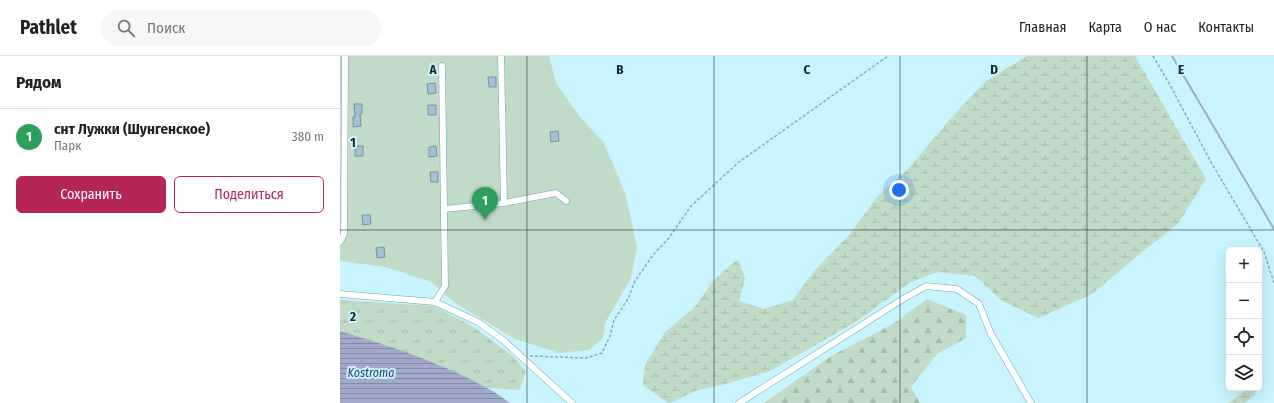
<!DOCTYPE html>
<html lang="ru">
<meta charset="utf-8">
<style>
:root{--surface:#fff;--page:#f6f6f6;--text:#222;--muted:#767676;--line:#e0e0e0;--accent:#b62654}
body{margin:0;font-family:"Fira Sans Condensed",sans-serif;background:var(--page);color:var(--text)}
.controls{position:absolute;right:12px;bottom:12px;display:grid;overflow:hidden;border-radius:6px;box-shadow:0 4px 16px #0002}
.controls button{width:36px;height:36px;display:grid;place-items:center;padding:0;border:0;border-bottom:1px solid var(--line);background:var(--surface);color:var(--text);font:20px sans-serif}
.you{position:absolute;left:559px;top:134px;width:14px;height:14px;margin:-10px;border:3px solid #fff;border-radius:50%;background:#1a73e8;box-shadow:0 0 0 6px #1a73e833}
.badge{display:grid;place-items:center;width:26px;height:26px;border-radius:50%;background:var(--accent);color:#fff;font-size:13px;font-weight:700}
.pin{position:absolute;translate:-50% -33px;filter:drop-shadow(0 1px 2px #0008)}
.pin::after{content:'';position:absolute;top:21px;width:14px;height:12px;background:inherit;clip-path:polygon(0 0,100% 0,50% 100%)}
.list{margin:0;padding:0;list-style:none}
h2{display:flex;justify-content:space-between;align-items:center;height:52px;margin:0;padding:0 16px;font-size:17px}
h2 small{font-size:13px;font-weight:400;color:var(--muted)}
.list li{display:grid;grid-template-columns:26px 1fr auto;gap:12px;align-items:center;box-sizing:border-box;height:56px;padding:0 16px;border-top:1px solid var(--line)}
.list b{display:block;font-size:15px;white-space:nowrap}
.list p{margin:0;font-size:13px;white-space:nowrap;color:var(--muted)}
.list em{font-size:13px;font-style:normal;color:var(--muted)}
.actions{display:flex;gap:8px;padding:12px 16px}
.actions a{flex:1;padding:9px 0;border:1px solid var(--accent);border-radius:6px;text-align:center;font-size:14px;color:var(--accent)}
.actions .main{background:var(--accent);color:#fff}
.icon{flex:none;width:22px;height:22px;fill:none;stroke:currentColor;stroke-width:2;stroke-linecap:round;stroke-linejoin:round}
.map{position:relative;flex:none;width:934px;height:347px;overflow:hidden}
header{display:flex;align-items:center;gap:24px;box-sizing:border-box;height:56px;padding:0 20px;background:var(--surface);border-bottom:1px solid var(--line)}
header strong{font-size:19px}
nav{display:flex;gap:22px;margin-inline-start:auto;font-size:14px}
.search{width:280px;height:36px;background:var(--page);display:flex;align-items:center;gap:10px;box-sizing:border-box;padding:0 14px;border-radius:22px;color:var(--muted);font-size:15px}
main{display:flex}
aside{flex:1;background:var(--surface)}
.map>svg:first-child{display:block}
.grass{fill:url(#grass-tufts)}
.forest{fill:url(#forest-firs)}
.wetland{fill:url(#wetland-marsh)}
.garden{fill:#c2dbc7}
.water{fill:url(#water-rules)}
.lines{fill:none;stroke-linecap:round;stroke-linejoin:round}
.stream{stroke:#a2aacb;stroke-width:2}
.building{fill:#a3c0d9;stroke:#7490a8}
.street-casing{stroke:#77a2ac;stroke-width:7}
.path{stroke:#88abb3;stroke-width:1.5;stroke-dasharray:3 2;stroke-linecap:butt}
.street{stroke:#fff;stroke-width:6}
.grid{fill:none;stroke:#17282c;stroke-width:1;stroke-opacity:0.55}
.labels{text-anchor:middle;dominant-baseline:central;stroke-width:4;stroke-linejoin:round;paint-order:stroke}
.water-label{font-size:12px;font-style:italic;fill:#353c6a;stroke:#c7f4fe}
.grid-label{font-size:13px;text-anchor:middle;font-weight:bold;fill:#17282c;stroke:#c7f4fe;stroke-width:4;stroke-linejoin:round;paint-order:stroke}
</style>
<header>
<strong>Pathlet</strong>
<div class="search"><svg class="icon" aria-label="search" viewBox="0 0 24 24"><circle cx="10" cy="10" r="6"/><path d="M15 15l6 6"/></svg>Поиск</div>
<nav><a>Главная</a><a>Карта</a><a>О нас</a><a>Контакты</a></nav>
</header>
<main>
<aside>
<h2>Рядом<small></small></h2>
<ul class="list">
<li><span class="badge" style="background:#2e9e5b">1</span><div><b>снт Лужки (Шунгенское)</b><p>Парк</p></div><em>380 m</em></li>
</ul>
<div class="actions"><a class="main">Сохранить</a><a>Поделиться</a></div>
</aside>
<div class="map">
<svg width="934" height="347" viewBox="0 0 934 347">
<defs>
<pattern id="grass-tufts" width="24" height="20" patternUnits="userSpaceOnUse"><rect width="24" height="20" fill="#c2dbc7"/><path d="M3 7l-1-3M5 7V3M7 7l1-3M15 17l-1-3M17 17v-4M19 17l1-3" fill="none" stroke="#a6bcab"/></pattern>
<pattern id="forest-firs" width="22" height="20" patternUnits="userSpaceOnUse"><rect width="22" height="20" fill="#c2dbc7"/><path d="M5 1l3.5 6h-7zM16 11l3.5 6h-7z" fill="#a6bcab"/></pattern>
<pattern id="wetland-marsh" width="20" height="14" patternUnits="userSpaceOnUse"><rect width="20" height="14" fill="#c2dbc7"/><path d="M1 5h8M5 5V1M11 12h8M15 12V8" fill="none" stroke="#a6bcab"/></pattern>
<pattern id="water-rules" width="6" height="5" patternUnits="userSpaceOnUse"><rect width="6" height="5" fill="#a2aacb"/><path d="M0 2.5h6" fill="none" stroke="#838aa5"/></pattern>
</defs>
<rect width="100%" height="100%" fill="#c7f4fe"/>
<path class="grass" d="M 0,244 L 94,250 L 132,270 L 174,301 L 186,316 L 179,334 L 147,332 L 99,309 L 59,294 L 0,275 Z"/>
<path class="forest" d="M 587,243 L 626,259 L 626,282 L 597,298 L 571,331 L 580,347 L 424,347 L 491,300 L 553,268 Z"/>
<path class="wetland" d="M 687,0 L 795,0 L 866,123 L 838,168 L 802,196 L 752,238 L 699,262 L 662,245 L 635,220 L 597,216 L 571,226 L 514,267 L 430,315 L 385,328 L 358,334 L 330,347 L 328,347 L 303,329 L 305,309 L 325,276 L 353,253 L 374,224 L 398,203 L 405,223 L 399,245 L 424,253 L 453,244 L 475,214 L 509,179 L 538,140 L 569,112 L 612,61 L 646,25 Z
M 909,332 L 915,332 L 915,339 L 905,347 L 888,347 Z"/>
<path class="garden" d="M 0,0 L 209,0 L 216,27 L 239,60 L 264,87 L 285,137 L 297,191 L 291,222 L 265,267 L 263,282 L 249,294 L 219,297 L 175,283 L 115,247 L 91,226 L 46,211 L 0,205 Z"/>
<path class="water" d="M 0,275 C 49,290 103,307 147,332 C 155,336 163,342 170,347 L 0,347 Z"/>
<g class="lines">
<path class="stream" d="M 832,0 L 934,173"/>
</g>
<path class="building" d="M 148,21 L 156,21 L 156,31 L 149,31 Z
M 95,27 L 96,37 L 88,38 L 87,28 Z
M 14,48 L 22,48 L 22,58 L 20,58 L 21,70 L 13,71 L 13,61 L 15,61 Z
M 88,49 L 96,49 L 96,59 L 88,59 Z
M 218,75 L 219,85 L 211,86 L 210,76 Z
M 15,90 L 23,90 L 23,100 L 15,100 Z
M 96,90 L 97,100 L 89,101 L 89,91 Z
M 90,116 L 98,116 L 98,126 L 91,126 Z
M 22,159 L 30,159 L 31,168 L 23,169 Z
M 44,191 L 45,201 L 37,202 L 36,192 Z"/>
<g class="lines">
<defs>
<path id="street" d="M 164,147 L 216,137 L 226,145
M 105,153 L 164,147 L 161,0
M 0,186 L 4,178 L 5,0
M 0,238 L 95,246 L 138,266 L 163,284 L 232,347
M 95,246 L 105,230 L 102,10
M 399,347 L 563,243 L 586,230 L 617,233 L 639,248 L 651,278 L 691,347"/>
</defs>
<use href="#street" class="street-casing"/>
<path class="path" d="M 813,0 L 830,29 L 871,106 L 924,196 L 934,227
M 190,300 L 246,302 L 262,297 L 270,280 L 274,264 L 288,243 L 295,225 L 313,199 L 329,182 L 351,150 L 399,106 L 548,0"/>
<use href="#street" class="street"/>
</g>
<path class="grid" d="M 187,0 L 187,347M 374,0 L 374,347M 560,0 L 560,347M 747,0 L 747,347M 0,174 L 934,174"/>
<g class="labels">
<g class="water-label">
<text x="31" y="317">Kostroma</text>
</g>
</g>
<g class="grid-label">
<text x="93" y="18">A</text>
<text x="280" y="18">B</text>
<text x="467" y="18">C</text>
<text x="654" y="18">D</text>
<text x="841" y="18">E</text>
<text x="13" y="91">1</text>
<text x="13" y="265">2</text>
</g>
</svg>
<div class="controls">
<button>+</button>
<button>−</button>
<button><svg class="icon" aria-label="locate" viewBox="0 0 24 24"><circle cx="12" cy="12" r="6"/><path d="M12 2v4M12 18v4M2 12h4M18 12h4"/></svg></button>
<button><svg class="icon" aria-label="layers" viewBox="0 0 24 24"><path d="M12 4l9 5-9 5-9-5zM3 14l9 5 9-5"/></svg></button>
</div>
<div class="you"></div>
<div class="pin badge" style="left:145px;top:164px;background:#2e9e5b">1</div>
</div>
</main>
